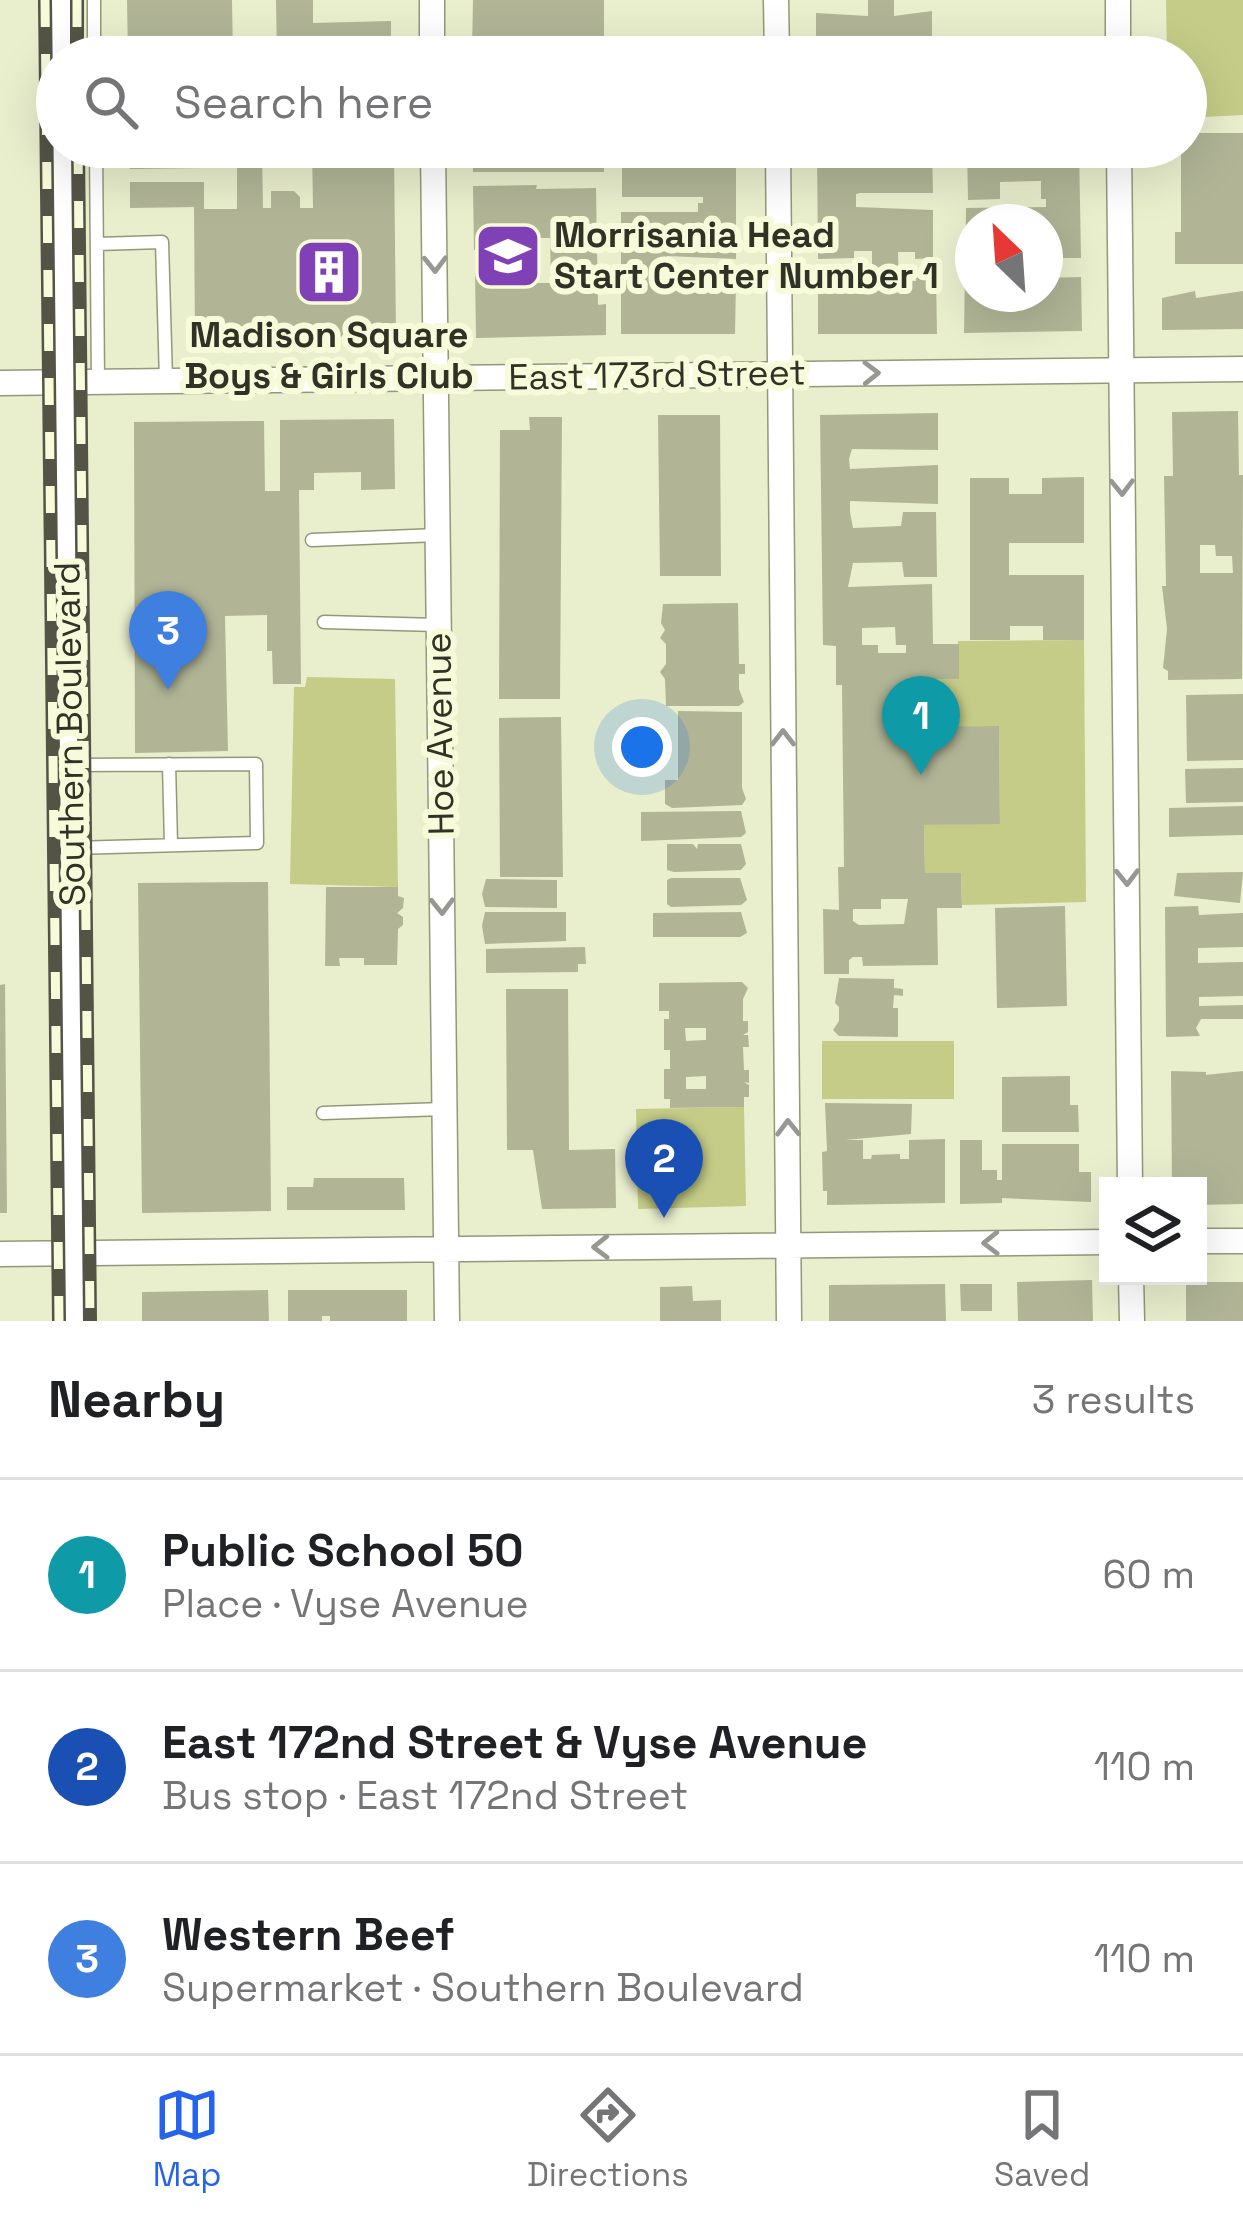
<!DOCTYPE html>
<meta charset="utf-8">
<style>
:root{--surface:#fff;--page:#f2f2f2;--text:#202124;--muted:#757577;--line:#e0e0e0;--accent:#2563eb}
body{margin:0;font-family:"Space Grotesk",sans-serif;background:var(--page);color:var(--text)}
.controls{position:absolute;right:36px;bottom:36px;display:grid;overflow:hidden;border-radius:0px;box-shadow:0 12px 48px #0002}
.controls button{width:108px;height:108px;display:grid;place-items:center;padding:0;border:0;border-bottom:3px solid var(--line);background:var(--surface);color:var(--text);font:60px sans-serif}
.compass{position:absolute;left:955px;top:204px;width:108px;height:108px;border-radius:50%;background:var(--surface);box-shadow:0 12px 48px #0002;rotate:335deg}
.you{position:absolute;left:642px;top:747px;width:42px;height:42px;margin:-30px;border:9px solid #fff;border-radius:50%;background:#1a73e8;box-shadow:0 0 0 18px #1a73e833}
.badge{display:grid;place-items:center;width:78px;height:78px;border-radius:50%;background:var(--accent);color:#fff;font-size:39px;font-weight:700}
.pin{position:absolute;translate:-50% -99px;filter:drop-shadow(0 3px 6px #0008)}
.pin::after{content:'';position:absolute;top:63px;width:42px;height:36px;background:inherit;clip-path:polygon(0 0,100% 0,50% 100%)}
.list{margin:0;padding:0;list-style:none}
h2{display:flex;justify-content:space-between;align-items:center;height:156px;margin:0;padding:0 48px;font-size:51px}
h2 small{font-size:39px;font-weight:400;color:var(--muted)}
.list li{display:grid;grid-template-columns:78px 1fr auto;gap:36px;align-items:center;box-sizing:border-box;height:192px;padding:0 48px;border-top:3px solid var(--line)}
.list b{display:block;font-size:45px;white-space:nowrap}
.list p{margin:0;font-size:39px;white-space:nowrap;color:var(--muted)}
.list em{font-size:39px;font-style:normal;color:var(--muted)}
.icon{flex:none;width:66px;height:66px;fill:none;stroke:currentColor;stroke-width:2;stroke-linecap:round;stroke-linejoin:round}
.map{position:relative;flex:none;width:1243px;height:1321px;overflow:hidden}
.search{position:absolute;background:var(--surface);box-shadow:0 12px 48px #0002;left:36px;right:36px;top:36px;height:132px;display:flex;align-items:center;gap:30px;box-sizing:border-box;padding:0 42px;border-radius:66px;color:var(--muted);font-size:45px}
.sheet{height:732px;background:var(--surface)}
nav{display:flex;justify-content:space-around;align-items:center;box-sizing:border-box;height:168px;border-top:3px solid var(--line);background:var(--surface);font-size:33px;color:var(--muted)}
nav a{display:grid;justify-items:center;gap:6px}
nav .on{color:var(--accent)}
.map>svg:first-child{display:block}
.green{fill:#c4cc87}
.building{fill:#b1b596;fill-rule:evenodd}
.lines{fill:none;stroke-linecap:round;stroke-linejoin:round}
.service-casing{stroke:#94987a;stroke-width:15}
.minor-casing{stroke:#94987a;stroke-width:27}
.secondary-casing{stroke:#94987a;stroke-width:36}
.service{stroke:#fff;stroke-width:12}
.minor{stroke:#fff;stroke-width:24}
.secondary{stroke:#fff;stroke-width:33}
.rail-casing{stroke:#535445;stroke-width:14}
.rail{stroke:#f7fbda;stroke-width:9;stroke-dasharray:27;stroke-linecap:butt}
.oneway{stroke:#989892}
.labels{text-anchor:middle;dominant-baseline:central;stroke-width:12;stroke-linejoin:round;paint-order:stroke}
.poi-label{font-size:36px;font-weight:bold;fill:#313226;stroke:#f7fbda;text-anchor:start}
.street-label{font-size:36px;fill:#313226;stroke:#f7fbda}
</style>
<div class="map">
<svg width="1243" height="1321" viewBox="0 0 1243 1321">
<rect width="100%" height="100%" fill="#e9eecd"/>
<path class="green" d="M 1166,0 L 1243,0 L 1243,115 L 1186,118 L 1186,57 L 1167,57 Z
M 1084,640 L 1086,902 L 962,905 L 961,873 L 925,873 L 924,825 L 1000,823 L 999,727 L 923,727 L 923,679 L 959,678 L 958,641 Z
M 307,677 L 395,679 L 398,887 L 290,884 L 294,687 L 305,687 Z
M 822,1041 L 954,1041 L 954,1099 L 822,1099 Z
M 744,1107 L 746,1206 L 638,1209 L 636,1109 Z"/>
<path class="building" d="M 127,0 L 232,0 L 233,57 L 128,57 Z
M 276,0 L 313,0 L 313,23 L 391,21 L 391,57 L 277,57 Z
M 473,0 L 604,0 L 604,57 L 540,57 L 540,50 L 472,50 Z
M 868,0 L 894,0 L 894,16 L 932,11 L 932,57 L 816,57 L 816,13 L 868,16 Z
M 1186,133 L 1243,133 L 1243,264 L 1175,264 L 1175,232 L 1181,232 L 1181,147 L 1186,147 Z
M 130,147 L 203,147 L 203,168 L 130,169 Z
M 237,147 L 262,147 L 263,208 L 271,208 L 271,191 L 294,191 L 300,197 L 300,208 L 313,208 L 312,147 L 394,147 L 396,336 L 195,338 L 194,207 L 130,208 L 130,182 L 204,182 L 204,209 L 237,209 Z
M 472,147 L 604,147 L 604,172 L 473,172 Z
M 660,147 L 695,147 L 695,155 L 736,156 L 736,259 L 667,256 L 667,284 L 736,280 L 735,334 L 621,334 L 621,212 L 698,212 L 698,203 L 703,203 L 703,197 L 622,197 L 622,154 L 660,153 Z
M 817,147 L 853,147 L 853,151 L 897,147 L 897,152 L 913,152 L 913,147 L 932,147 L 933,193 L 860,193 L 856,194 L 856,207 L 933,210 L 933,258 L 915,259 L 915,252 L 898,252 L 899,281 L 916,281 L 916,275 L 936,275 L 937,334 L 818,334 L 818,277 L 853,277 L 853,286 L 872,286 L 872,251 L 854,251 L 854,258 L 818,259 Z
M 967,147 L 1079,147 L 1081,258 L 1045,258 L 1045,222 L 973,222 L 973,294 L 1045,294 L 1045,278 L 1081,277 L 1082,331 L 964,333 L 966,208 L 1046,207 L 1046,199 L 1041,199 L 1041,181 L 1000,182 L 1000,199 L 968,200 Z
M 537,185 L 536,189 L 596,188 L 598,305 L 606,304 L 606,335 L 476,338 L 475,273 L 513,272 L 513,283 L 551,283 L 550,238 L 513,238 L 513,249 L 474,250 L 473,186 Z
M 1195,291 L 1196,298 L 1243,291 L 1243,329 L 1162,330 L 1162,298 Z
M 1238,411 L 1239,475 L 1243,475 L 1242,679 L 1168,680 L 1168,671 L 1163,668 L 1167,629 L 1162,586 L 1166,586 L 1164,476 L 1173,476 L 1172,412 ZM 1200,545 L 1215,545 L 1216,556 L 1232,556 L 1233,573 L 1200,573 Z
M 938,413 L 938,450 L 852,449 L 849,459 L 850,469 L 938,465 L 938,504 L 850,501 L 850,512 L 853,528 L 901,526 L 903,512 L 936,512 L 937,577 L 904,577 L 902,562 L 853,563 L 848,587 L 932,584 L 933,644 L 959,644 L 959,679 L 923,679 L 923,727 L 999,726 L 1000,824 L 924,825 L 925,873 L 961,873 L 962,908 L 937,908 L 938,965 L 863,966 L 862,957 L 853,957 L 849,960 L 849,974 L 824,974 L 823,909 L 839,910 L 838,867 L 844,867 L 842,685 L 836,685 L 836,646 L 823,645 L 820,415 ZM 895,627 L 896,645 L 906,645 L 906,653 L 878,653 L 878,645 L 862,645 L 862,628 ZM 881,899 L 908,899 L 904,924 L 859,925 L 853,921 L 853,909 L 881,909 Z
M 658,415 L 720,415 L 721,576 L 660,576 Z
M 529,417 L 562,417 L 560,699 L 499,699 L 500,430 L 530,430 Z
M 394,419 L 395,489 L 361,490 L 361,472 L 314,473 L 314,490 L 299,490 L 301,684 L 273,684 L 272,651 L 267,651 L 267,615 L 225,616 L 228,751 L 135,753 L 134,422 L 264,421 L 265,491 L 280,491 L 280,420 Z
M 1084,477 L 1084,543 L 1009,543 L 1009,575 L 1084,575 L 1084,640 L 1043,640 L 1043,626 L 1010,626 L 1010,640 L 970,640 L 970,478 L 1009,478 L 1009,494 L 1042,494 L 1042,478 Z
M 738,603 L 739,664 L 745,664 L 745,674 L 739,674 L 739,689 L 744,702 L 739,706 L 666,706 L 665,679 L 660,672 L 666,664 L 666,644 L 660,638 L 665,630 L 661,623 L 663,604 Z
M 1243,694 L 1243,760 L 1187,761 L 1186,695 Z
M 678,711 L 742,712 L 742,788 L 746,799 L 742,805 L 672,808 L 665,804 L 665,780 L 678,780 Z
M 561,717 L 563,877 L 500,877 L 499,718 Z
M 1243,768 L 1243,802 L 1186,803 L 1185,769 Z
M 1243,806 L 1243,835 L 1169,837 L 1169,808 Z
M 741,811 L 746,833 L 741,837 L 641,841 L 641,812 Z
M 667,844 L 693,844 L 697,849 L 698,844 L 741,844 L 746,864 L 741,870 L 674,872 L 667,870 Z
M 1243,872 L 1240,903 L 1174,896 L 1177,873 Z
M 671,878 L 740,878 L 747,900 L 741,905 L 671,907 L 667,904 L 667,880 Z
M 486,879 L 557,880 L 557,908 L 485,907 L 482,894 Z
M 268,882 L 271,1211 L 142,1213 L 138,883 Z
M 326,887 L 398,887 L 398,896 L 404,898 L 403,908 L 397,913 L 403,917 L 403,925 L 398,929 L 397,965 L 364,965 L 364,958 L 339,958 L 340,966 L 325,966 Z
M 1065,906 L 1067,1006 L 997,1008 L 995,908 Z
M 1198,906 L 1199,915 L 1243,913 L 1243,947 L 1198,948 L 1198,963 L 1243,962 L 1243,996 L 1199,997 L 1199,1006 L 1243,1005 L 1243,1019 L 1201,1019 L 1196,1028 L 1200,1036 L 1166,1037 L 1165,907 Z
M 485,912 L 566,912 L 566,941 L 485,944 L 482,926 Z
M 741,912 L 747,933 L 740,937 L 653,937 L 653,913 Z
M 585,947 L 586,964 L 578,964 L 578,972 L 486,973 L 486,949 Z
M 839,978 L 894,979 L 894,988 L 903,989 L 903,996 L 894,995 L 893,1008 L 898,1008 L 898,1037 L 839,1036 L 833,1030 L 839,1021 L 839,1007 L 835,1003 Z
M 742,982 L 748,988 L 743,999 L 743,1021 L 748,1021 L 748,1032 L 743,1035 L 748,1035 L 749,1047 L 743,1047 L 744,1070 L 749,1070 L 749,1083 L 744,1082 L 749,1085 L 749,1097 L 744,1097 L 744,1107 L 670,1108 L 670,1099 L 664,1099 L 664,1069 L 670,1069 L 670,1050 L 664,1050 L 664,1019 L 669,1019 L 669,1011 L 659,1011 L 659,983 ZM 685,1028 L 706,1028 L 706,1040 L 686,1041 ZM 706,1076 L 706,1089 L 686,1089 L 686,1077 Z
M 5,984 L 7,1213 L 0,1213 L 0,985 Z
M 506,989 L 568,989 L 569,1150 L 615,1149 L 616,1208 L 542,1209 L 533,1150 L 507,1150 Z
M 1171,1071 L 1206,1072 L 1206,1075 L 1243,1071 L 1243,1204 L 1198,1205 L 1198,1186 L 1172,1186 Z
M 1070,1076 L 1070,1105 L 1078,1105 L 1079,1132 L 1002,1132 L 1002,1077 Z
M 825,1103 L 912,1104 L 911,1134 L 845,1140 L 863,1140 L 863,1159 L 871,1159 L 872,1155 L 900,1154 L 900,1159 L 909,1159 L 909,1140 L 945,1139 L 945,1203 L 827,1205 L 827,1191 L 823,1191 L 822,1152 L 827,1151 Z
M 960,1140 L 982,1140 L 982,1170 L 997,1170 L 997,1180 L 1002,1180 L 1002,1144 L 1079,1144 L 1079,1172 L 1091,1172 L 1091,1202 L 1002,1198 L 1002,1203 L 960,1204 Z
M 314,1178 L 404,1178 L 405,1210 L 287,1210 L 287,1187 L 313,1187 Z
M 1092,1280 L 1093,1321 L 1018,1321 L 1017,1282 Z
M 1186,1282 L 1243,1282 L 1243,1321 L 1186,1321 Z
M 945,1284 L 946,1321 L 829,1321 L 829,1285 Z
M 960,1284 L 992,1284 L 992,1311 L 961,1311 Z
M 692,1286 L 693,1301 L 721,1300 L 721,1321 L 660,1321 L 660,1287 Z
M 268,1290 L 269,1321 L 142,1321 L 142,1292 Z
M 288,1290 L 407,1290 L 407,1321 L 330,1321 L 330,1316 L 322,1316 L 322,1321 L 288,1321 Z"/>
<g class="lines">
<defs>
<path id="service" d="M 94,0 L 94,57
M 96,147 L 98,382
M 97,244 L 162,242 L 166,380
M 312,540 L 438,535
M 324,622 L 438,625
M 169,764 L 171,845
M 72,848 L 257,843 L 256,764 L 72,765
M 323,1113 L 444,1109"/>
<path id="minor" d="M 432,0 L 432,57
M 776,0 L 777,57
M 1118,0 L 1118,57
M 433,147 L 447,1321
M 778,147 L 789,1321
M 1119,147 L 1130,1186
M 0,383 L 1243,369
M 1198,1241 L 1243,1241
M 0,1254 L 1108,1242
M 1131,1276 L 1132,1321"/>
<path id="secondary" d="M 56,0 L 58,57
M 60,147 L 66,382 L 76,1321"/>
</defs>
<use href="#service" class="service-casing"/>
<use href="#minor" class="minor-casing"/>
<use href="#secondary" class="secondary-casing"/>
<use href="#service" class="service"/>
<use href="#minor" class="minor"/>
<use href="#secondary" class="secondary"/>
<defs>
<path id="rail" d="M 45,0 L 59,1321
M 77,0 L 77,57
M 78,147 L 90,1321"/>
</defs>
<use href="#rail" class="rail-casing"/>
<use href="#rail" class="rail"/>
</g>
<defs><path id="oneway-chevron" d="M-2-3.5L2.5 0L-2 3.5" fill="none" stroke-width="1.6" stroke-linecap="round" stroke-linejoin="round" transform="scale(3)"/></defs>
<g class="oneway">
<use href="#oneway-chevron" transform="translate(435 264) rotate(89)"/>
<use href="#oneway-chevron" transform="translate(871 373) rotate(-1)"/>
<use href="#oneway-chevron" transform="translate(1122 487) rotate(89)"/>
<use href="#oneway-chevron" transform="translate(783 738) rotate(-90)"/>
<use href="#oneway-chevron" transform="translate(1127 877) rotate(89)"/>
<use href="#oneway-chevron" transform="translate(442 906) rotate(89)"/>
<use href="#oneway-chevron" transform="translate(788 1128) rotate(-91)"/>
<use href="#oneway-chevron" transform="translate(991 1243) rotate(179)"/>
<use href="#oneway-chevron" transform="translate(601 1247) rotate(179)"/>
</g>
<defs>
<symbol id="school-square" viewBox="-11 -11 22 22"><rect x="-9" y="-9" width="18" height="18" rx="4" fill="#8141b6" stroke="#f7fbda"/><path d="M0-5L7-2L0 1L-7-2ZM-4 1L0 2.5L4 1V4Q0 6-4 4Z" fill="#fff"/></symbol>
<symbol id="building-square" viewBox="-11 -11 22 22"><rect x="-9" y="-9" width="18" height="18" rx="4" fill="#8141b6" stroke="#f7fbda"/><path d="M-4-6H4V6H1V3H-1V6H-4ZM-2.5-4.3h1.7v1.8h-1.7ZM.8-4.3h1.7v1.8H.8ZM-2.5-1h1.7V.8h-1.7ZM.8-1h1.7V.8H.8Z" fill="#fff"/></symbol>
</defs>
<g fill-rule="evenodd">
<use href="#school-square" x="470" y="218" width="76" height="76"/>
<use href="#building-square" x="291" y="234" width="76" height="76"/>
</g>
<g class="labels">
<g class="poi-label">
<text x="554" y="235">Morrisania Head<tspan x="554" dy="41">Start Center Number 1</tspan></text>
<text x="329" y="335" text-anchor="middle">Madison Square<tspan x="329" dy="41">Boys &amp; Girls Club</tspan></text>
</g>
<g class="street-label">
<text transform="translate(657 375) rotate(-1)">East 173rd Street</text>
<text transform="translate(70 734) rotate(-91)">Southern Boulevard</text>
<text transform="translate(440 734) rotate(-91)">Hoe Avenue</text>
</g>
</g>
</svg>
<div class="controls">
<button><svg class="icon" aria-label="layers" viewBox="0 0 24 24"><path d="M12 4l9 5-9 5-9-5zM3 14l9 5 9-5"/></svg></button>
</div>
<svg class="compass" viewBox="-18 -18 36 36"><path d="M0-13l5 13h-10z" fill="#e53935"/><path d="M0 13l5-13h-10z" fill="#757577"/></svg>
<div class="you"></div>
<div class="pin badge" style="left:921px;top:775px;background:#0f9aa8">1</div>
<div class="pin badge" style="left:664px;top:1218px;background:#1a4fb4">2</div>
<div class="pin badge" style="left:168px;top:690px;background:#3f7fe0">3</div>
<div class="search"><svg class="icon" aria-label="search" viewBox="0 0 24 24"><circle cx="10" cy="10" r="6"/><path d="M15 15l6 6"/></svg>Search here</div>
</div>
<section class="sheet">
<h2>Nearby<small>3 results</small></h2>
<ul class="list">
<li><span class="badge" style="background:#0f9aa8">1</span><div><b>Public School 50</b><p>Place · Vyse Avenue</p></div><em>60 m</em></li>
<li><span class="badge" style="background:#1a4fb4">2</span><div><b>East 172nd Street &amp; Vyse Avenue</b><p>Bus stop · East 172nd Street</p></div><em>110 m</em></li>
<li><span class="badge" style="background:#3f7fe0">3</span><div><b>Western Beef</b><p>Supermarket · Southern Boulevard</p></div><em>110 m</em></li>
</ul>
</section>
<nav>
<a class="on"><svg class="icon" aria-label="map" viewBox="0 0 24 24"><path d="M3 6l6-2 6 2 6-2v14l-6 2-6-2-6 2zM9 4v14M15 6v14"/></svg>Map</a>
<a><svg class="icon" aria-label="directions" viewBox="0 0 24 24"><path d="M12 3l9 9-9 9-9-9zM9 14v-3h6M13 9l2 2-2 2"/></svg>Directions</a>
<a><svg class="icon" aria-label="saved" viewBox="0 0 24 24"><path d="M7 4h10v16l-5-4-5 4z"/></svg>Saved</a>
</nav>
